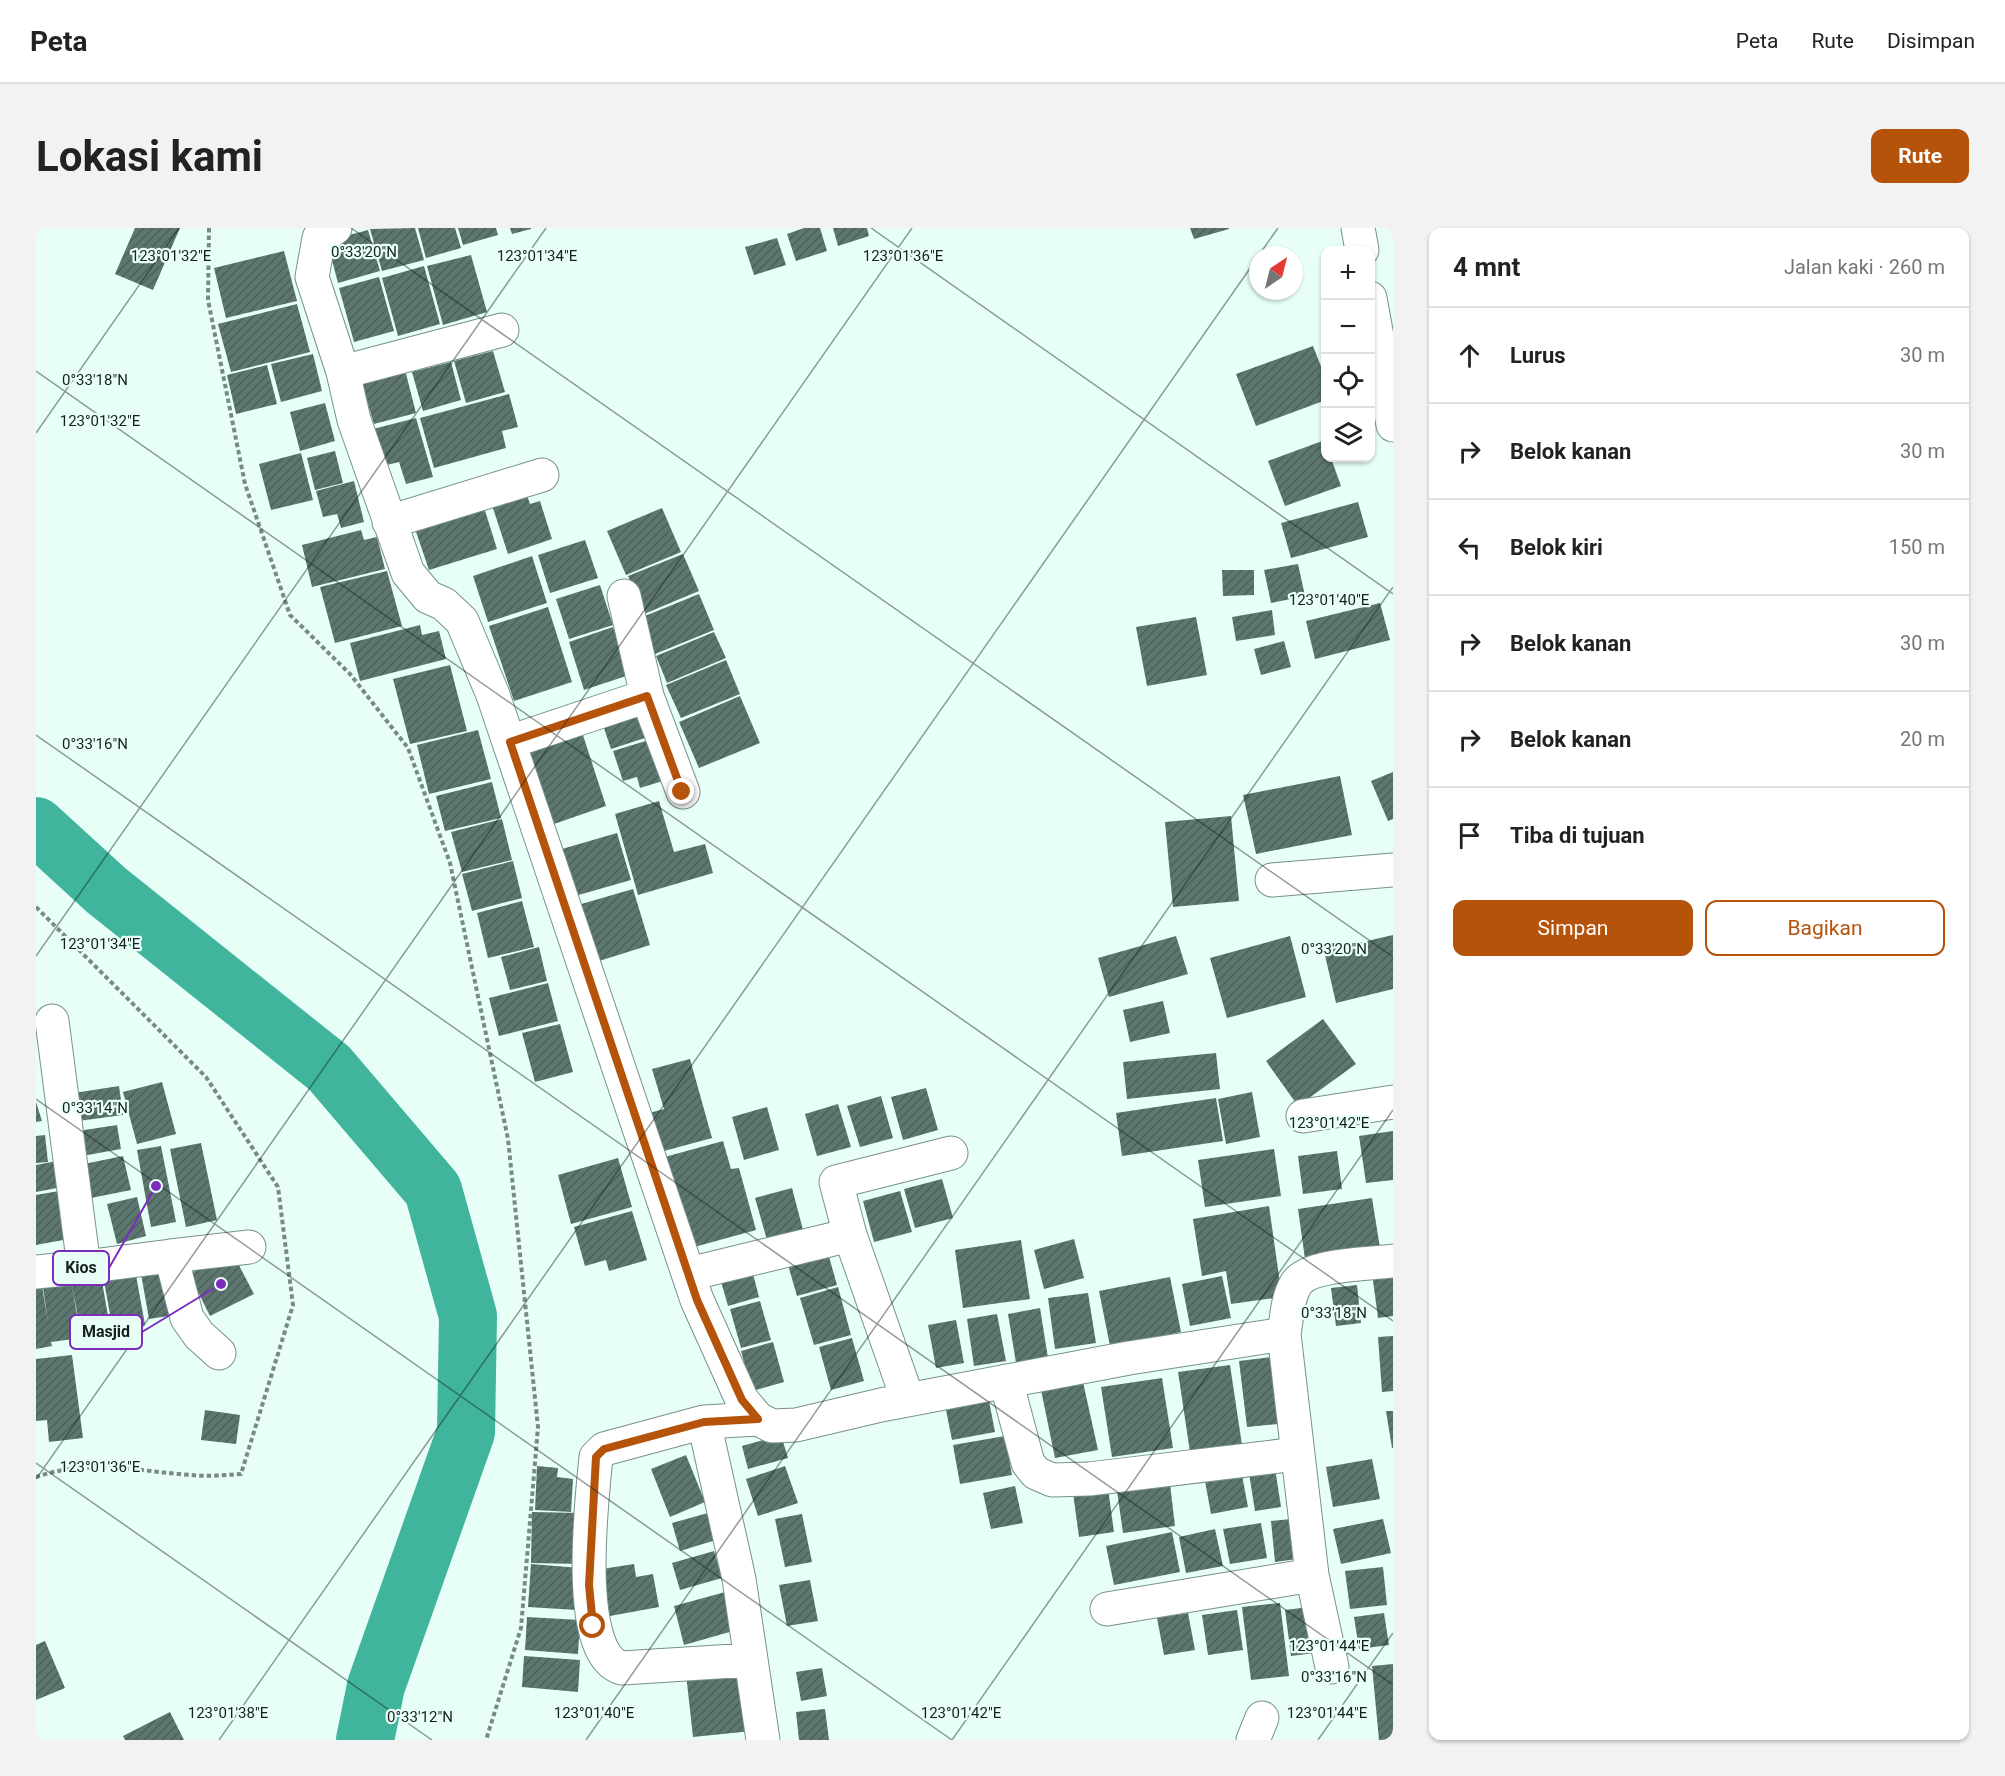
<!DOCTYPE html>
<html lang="id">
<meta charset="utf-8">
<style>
:root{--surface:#fff;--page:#f2f2f2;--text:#222;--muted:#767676;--line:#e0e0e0;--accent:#b45309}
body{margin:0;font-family:Roboto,sans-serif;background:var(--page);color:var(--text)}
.controls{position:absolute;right:18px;top:18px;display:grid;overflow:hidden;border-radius:12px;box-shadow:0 2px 4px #0004}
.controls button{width:54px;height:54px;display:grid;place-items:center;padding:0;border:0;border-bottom:2px solid var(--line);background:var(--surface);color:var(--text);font:30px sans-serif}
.compass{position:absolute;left:1213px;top:18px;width:54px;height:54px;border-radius:50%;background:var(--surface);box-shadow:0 2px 4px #0004;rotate:35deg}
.stop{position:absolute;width:18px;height:18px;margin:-14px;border:4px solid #b45309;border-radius:50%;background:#fff}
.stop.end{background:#b45309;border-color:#fff;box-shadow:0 2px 6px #0008}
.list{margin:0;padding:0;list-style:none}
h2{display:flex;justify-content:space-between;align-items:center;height:78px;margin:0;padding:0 24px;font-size:26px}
h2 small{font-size:20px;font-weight:400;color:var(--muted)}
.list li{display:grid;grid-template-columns:39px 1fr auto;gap:18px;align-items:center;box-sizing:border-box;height:96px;padding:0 24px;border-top:2px solid var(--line)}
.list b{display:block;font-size:22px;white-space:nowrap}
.list em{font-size:20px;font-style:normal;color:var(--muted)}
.actions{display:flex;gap:12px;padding:18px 24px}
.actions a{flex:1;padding:14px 0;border:2px solid var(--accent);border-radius:12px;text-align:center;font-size:21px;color:var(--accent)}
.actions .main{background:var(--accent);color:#fff}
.icon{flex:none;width:33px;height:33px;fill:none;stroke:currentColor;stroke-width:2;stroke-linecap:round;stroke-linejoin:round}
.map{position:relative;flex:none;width:1357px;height:1512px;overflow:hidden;border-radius:12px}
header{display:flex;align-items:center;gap:36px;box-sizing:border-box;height:84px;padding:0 30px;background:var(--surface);border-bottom:2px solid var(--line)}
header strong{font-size:28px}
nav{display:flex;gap:33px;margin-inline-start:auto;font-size:21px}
.intro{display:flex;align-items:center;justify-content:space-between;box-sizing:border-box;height:144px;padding:0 36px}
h1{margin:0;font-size:42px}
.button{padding:15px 27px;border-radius:12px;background:var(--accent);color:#fff;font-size:21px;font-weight:700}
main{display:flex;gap:36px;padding:0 36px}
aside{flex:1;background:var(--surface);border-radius:12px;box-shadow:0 2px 4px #0004}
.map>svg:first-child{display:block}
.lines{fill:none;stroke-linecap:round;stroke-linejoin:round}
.river{stroke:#40b49d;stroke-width:58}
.building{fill:url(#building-hatch)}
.minor-casing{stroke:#77918a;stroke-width:35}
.path{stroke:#798a85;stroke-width:4;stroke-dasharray:4.5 3;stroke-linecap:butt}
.minor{stroke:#fff;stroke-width:33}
.route{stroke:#b45309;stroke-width:8}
.ticks{fill:none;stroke:#16211e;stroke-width:1.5;stroke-opacity:0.45}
.ticks-label{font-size:15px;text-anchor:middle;fill:#16211e;stroke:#e8fff8;stroke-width:4.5;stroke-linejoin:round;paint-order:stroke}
.leader{fill:none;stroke:#7b2cbf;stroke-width:2}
.callout-dot{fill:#7b2cbf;stroke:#e8fff8;stroke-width:2}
.callout{fill:#e8fff8;stroke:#7b2cbf;stroke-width:2}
.callout-label{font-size:16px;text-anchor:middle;font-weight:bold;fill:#16211e}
</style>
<header>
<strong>Peta</strong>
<nav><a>Peta</a><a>Rute</a><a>Disimpan</a></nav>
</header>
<div class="intro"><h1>Lokasi kami</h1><a class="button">Rute</a></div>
<main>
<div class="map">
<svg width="1357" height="1512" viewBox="0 0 1357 1512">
<defs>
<pattern id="building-hatch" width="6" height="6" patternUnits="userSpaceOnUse" patternTransform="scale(1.5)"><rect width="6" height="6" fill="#5d7670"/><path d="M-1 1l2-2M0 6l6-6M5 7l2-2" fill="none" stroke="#4c605b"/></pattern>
</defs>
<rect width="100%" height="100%" fill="#e8fff8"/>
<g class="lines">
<path class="river" d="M 0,598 L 70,662 L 293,840 L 397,962 L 432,1088 L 430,1204 L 340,1458 L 329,1512"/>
</g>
<path class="building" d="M 99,0 L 144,0 L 117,62 L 79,46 Z
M 379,0 L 388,32 L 346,43 L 334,1 Z
M 382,0 L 419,0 L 425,20 L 390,30 Z
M 422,0 L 460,0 L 462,7 L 427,17 Z
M 474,0 L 495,0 L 495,1 L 476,6 Z
M 768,0 L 784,0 L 791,23 L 760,33 L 751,6 Z
M 797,0 L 831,0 L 833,8 L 802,18 Z
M 1154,0 L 1193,0 L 1193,1 L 1158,11 Z
M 332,2 L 344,43 L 302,55 L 291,13 Z
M 741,10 L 750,37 L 718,47 L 709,19 Z
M 248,23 L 261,73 L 190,90 L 178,40 Z
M 435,27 L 451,84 L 407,97 L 391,38 Z
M 388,38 L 404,96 L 362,108 L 346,50 Z
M 343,49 L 358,103 L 318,114 L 303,60 Z
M 261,76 L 274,124 L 195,144 L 182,96 Z
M 1277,118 L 1290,151 L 1290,172 L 1220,198 L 1200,146 Z
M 457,123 L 469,164 L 430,175 L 418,133 Z
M 277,126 L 286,163 L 245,174 L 235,136 Z
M 415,134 L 425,172 L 387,183 L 376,144 Z
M 231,137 L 241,176 L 200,186 L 191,147 Z
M 368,138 L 380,185 L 338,196 L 324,150 Z
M 473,166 L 482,199 L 466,203 L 470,220 L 398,240 L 384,190 Z
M 289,175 L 299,213 L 264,223 L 254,184 Z
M 380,190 L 397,249 L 370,256 L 363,234 L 347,238 L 337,201 Z
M 1289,212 L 1290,230 L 1295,230 L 1305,258 L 1249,278 L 1232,233 Z
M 299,223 L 307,255 L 279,262 L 271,230 Z
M 265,225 L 277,272 L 235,282 L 223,236 Z
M 318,253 L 328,294 L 305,300 L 301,286 L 287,289 L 280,263 Z
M 487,256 L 494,276 L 504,273 L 516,311 L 472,326 L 453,268 Z
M 446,273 L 461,321 L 393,342 L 377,295 Z
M 1322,274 L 1332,309 L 1255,330 L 1245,295 Z
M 626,280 L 645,324 L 590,347 L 571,303 Z
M 325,302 L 328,312 L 341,309 L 349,341 L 276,359 L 266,317 Z
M 549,312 L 562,350 L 514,365 L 502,327 Z
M 647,326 L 663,363 L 608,386 L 592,348 Z
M 496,328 L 511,375 L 452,394 L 437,348 Z
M 1262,336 L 1269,368 L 1235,375 L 1228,342 Z
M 1186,342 L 1218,342 L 1218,367 L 1187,368 Z
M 351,343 L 366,398 L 299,415 L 284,359 Z
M 564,357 L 577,397 L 533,411 L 520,371 Z
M 663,366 L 678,402 L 619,426 L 604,390 Z
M 1344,375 L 1354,412 L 1279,431 L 1270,393 Z
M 512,379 L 536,454 L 478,473 L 453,398 Z
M 1236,382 L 1239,407 L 1200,413 L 1196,389 Z
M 1160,389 L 1171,447 L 1111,458 L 1100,399 Z
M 384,397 L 386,407 L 403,403 L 410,431 L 324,453 L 314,415 Z
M 577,399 L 593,447 L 548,462 L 533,414 Z
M 678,404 L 690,430 L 631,455 L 620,428 Z
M 1248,413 L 1255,439 L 1225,447 L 1218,421 Z
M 690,432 L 704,466 L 645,490 L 630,457 Z
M 414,437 L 431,503 L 374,516 L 357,451 Z
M 704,468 L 724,515 L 663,540 L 643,494 Z
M 605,478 L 615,508 L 575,521 L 565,491 Z
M 544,498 L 570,578 L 515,597 L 488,516 Z
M 442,502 L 455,551 L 393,566 L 381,517 Z
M 616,511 L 630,552 L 604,560 L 601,549 L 587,553 L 577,523 Z
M 1357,544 L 1357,591 L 1352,593 L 1335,553 Z
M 1304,548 L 1316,607 L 1220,626 L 1207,567 Z
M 456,554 L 465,590 L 409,603 L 400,568 Z
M 623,573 L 638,624 L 669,616 L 677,645 L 602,667 L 579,586 Z
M 1195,588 L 1203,673 L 1137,679 L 1129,594 Z
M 466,591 L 476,632 L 426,644 L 415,604 Z
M 581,605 L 595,652 L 539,668 L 526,621 Z
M 477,633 L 486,670 L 436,683 L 426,646 Z
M 597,661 L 614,717 L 560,734 L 542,677 Z
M 486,673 L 498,719 L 452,730 L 441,685 Z
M 1357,707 L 1357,761 L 1300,775 L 1288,723 Z
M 1140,708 L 1152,746 L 1073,769 L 1062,730 Z
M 1254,708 L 1270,769 L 1191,790 L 1174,730 Z
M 503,719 L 511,753 L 474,762 L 465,729 Z
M 512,755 L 522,793 L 463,808 L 453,770 Z
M 1127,773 L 1134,805 L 1094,814 L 1087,782 Z
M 1287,791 L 1320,836 L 1262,878 L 1230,833 Z
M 524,796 L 537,844 L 499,854 L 486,805 Z
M 1180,825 L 1184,861 L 1091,871 L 1087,834 Z
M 654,831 L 676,910 L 617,926 L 606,887 L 628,881 L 616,841 Z
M 126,854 L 140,906 L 101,916 L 87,864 Z
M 83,858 L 87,887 L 42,893 L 38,865 Z
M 890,860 L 902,902 L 867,912 L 855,869 Z
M 1216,864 L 1224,909 L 1190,916 L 1182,871 Z
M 845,868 L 857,910 L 824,919 L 811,878 Z
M 1180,870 L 1187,913 L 1086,928 L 1080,885 Z
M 0,874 L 6,893 L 0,894 Z
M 802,876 L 815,919 L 781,928 L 769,886 Z
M 731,879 L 743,922 L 708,932 L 696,889 Z
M 81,897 L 85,921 L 46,928 L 42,903 Z
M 1357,903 L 1357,952 L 1330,955 L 1323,908 Z
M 9,907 L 12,934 L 0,935 L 0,908 Z
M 687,913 L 695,941 L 703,940 L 720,1002 L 651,1021 L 625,930 Z
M 165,915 L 181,992 L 150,999 L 134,921 Z
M 125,918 L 140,994 L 115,999 L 101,922 Z
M 1238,921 L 1245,968 L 1169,979 L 1162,932 Z
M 1301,923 L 1306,961 L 1267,966 L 1262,928 Z
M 87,928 L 95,962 L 50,971 L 43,937 Z
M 582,930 L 596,979 L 535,996 L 522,947 Z
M 21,933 L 26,959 L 0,964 L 0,937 Z
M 906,951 L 917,990 L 879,1000 L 868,961 Z
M 756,960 L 767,1002 L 731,1012 L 719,970 Z
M 29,962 L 38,1010 L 0,1017 L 0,967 Z
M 864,963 L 876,1004 L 838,1014 L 827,973 Z
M 101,969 L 110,1008 L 81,1016 L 71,976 Z
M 1336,970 L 1344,1020 L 1269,1031 L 1262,981 Z
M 1233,978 L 1246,1069 L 1195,1076 L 1190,1043 L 1166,1048 L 1157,991 Z
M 596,983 L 611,1032 L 573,1043 L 570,1032 L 549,1038 L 538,999 Z
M 1038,1011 L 1048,1050 L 1008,1061 L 998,1022 Z
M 985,1012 L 994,1071 L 927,1080 L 919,1022 Z
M 790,1018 L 801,1057 L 761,1068 L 750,1030 Z
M 196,1024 L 218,1066 L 174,1088 L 153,1046 Z
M 714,1034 L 723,1069 L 692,1078 L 682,1043 Z
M 98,1036 L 109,1097 L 77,1103 L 66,1042 Z
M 130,1036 L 139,1087 L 113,1091 L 104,1040 Z
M 64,1042 L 75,1105 L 46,1110 L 35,1053 L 45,1110 L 15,1114 L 16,1118 L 0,1121 L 0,1051 L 5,1051 L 12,1095 L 6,1052 Z
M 1357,1042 L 1357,1088 L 1342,1090 L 1336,1045 Z
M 1186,1048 L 1195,1090 L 1154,1098 L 1146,1056 Z
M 1134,1049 L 1145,1104 L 1074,1118 L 1063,1063 Z
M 1321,1057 L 1325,1095 L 1300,1098 L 1295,1060 Z
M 802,1059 L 815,1107 L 778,1117 L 764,1070 Z
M 1052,1065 L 1060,1115 L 1019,1121 L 1012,1070 Z
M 724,1073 L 735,1112 L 705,1120 L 694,1081 Z
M 1004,1080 L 1012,1130 L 980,1135 L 972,1086 Z
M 961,1086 L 970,1133 L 938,1138 L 931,1091 Z
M 920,1092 L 928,1135 L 900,1140 L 892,1097 Z
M 1357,1108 L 1357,1163 L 1346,1164 L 1342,1109 Z
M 816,1110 L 828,1153 L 795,1162 L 783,1119 Z
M 737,1114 L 748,1154 L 716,1163 L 705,1123 Z
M 36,1127 L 47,1210 L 13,1214 L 11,1192 L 0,1193 L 0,1131 Z
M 1245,1128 L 1253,1195 L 1211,1199 L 1203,1133 Z
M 1194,1137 L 1206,1217 L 1154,1224 L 1142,1144 Z
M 1126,1150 L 1137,1220 L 1076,1229 L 1065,1159 Z
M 1047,1154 L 1062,1222 L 1019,1230 L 1005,1162 Z
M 953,1173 L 959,1204 L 916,1212 L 910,1182 Z
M 169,1182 L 204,1187 L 200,1216 L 165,1212 Z
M 1350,1183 L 1357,1183 L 1357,1220 L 1356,1220 Z
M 745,1207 L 752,1230 L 712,1241 L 706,1218 Z
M 969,1208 L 976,1247 L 924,1256 L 917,1217 Z
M 650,1227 L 669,1274 L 634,1289 L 615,1241 Z
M 1336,1231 L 1344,1271 L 1297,1279 L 1290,1239 Z
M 501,1238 L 522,1240 L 521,1249 L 537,1251 L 535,1284 L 499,1282 Z
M 749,1238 L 762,1275 L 722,1288 L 710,1251 Z
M 1239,1240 L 1245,1279 L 1219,1283 L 1213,1245 Z
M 1206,1247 L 1212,1279 L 1175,1286 L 1169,1253 Z
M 1134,1256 L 1139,1298 L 1087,1305 L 1081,1263 Z
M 979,1258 L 987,1295 L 955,1301 L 947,1265 Z
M 1072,1260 L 1078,1304 L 1043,1309 L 1037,1265 Z
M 496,1284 L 546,1285 L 545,1336 L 495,1335 Z
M 672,1285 L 680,1312 L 644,1323 L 636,1295 Z
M 766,1286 L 776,1334 L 749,1339 L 739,1291 Z
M 1265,1290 L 1269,1330 L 1239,1334 L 1235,1293 Z
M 1347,1291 L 1355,1325 L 1305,1336 L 1297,1301 Z
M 1225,1295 L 1231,1330 L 1194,1336 L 1187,1301 Z
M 1179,1301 L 1187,1338 L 1150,1345 L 1143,1309 Z
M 1136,1304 L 1144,1344 L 1078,1357 L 1070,1318 Z
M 678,1323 L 686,1350 L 644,1362 L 636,1335 Z
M 495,1336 L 544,1340 L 541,1382 L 492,1379 Z
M 598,1336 L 600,1349 L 617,1346 L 623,1379 L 574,1388 L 566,1341 Z
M 1347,1339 L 1351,1377 L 1314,1381 L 1309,1343 Z
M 774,1352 L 782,1393 L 751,1398 L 743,1357 Z
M 693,1363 L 704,1401 L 648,1417 L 638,1378 Z
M 1244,1375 L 1253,1448 L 1215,1452 L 1206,1379 Z
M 1281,1378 L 1287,1424 L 1255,1428 L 1249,1382 Z
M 1201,1382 L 1207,1422 L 1172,1427 L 1166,1387 Z
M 1152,1385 L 1159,1422 L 1128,1427 L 1121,1390 Z
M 1348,1385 L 1353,1417 L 1323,1421 L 1318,1389 Z
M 491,1389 L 544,1392 L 542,1426 L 489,1422 Z
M 9,1413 L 29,1460 L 0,1472 L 0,1417 Z
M 488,1428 L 544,1432 L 542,1464 L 486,1459 Z
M 1357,1436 L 1357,1512 L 1343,1512 L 1336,1438 Z
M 709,1440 L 716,1503 L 657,1509 L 650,1446 Z
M 786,1440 L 791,1468 L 765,1473 L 760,1444 Z
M 789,1481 L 793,1512 L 763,1512 L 760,1484 Z
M 134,1484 L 148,1512 L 89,1512 L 87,1508 Z"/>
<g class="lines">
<defs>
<path id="minor" d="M 299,0 L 283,10 L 276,49 L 307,144 L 318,192 L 372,345 L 392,369 L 408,376 L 426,393 L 457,467 L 661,1072 L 706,1172 L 722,1191 L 736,1198 L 760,1197 L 845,1177 L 1093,1130 L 1248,1106
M 1322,0 L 1326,22
M 1334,70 L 1357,197
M 307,144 L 466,102
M 353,294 L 506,247
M 611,468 L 647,564
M 473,514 L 611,468 L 588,368
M 1236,652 L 1357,642
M 1267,888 L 1357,874
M 814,1007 L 800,954 L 915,925
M 135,1028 L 213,1019
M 48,1039 L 135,1028 L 151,1090 L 163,1107 L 183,1125
M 0,1044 L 48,1039 L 16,793
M 653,1046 L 814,1007 L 872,1172
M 970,1153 L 992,1235 L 1000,1245 L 1016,1252 L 1053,1251 L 1261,1226
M 722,1191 L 668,1194 L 703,1351 L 727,1512
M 668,1194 L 568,1221 L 560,1229 C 556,1270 537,1427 586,1440 L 714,1432
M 1071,1381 L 1276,1347
M 1296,1439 L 1276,1347 L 1248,1106 C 1251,1089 1251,1071 1260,1056 C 1272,1036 1334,1036 1357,1033
M 1217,1512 L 1226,1490"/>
</defs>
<use href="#minor" class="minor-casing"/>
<path class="path" d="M 173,0 L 172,72 L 209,256 L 254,387 L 314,446 L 372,520 L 414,635 L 472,911 L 502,1199 L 485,1400 L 450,1512
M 0,679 L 170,849 L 242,959 L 257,1077 L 205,1246 C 189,1247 171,1249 155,1247 C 101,1243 52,1231 0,1249"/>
<use href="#minor" class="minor"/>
</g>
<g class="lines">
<path class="route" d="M 557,1398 L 553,1357 L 560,1229 L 568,1221 L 668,1194 L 722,1191 L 706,1172 L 661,1072 L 474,514 L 611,468 L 646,564"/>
</g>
<path class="ticks" d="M 315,0 L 1357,729M 835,0 L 1357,366M 1354,0 L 1357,2M 1223,27 L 1242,0M 0,143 L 1357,1093M 0,205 L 143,0M 0,507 L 1357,1457M 0,728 L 510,0M 0,871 L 916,1512M 0,1235 L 396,1512M 0,1251 L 876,0M 183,1512 L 1222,29M 550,1512 L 1357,359M 916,1512 L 1357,882M 1282,1512 L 1357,1405"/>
<g class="ticks-label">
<text x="328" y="29">0°33'20"N</text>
<text x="135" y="33">123°01'32"E</text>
<text x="501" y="33">123°01'34"E</text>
<text x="867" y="33">123°01'36"E</text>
<text x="59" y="157">0°33'18"N</text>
<text x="64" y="198">123°01'32"E</text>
<text x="1293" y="377">123°01'40"E</text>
<text x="59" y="521">0°33'16"N</text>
<text x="64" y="721">123°01'34"E</text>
<text x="1298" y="726">0°33'20"N</text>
<text x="59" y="885">0°33'14"N</text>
<text x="1293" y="900">123°01'42"E</text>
<text x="1298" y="1090">0°33'18"N</text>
<text x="64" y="1244">123°01'36"E</text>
<text x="1293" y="1423">123°01'44"E</text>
<text x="1298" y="1454">0°33'16"N</text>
<text x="192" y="1490">123°01'38"E</text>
<text x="558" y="1490">123°01'40"E</text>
<text x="925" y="1490">123°01'42"E</text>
<text x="1291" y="1490">123°01'44"E</text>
<text x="384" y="1494">0°33'12"N</text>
</g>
<path class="leader" d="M120 958L73 1040M185 1056L106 1104"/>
<g class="callout-dot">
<circle cx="120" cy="958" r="6"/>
<circle cx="185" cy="1056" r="6"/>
</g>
<g class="callout">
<rect x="17" y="1023" width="56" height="34" rx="6"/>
<rect x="34" y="1087" width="72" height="34" rx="6"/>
</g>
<g class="callout-label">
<text x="45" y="1045">Kios</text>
<text x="70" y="1109">Masjid</text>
</g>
</svg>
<div class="controls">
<button>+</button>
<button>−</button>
<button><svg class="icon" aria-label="locate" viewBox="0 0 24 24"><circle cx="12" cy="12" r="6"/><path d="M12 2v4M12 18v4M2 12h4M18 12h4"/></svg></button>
<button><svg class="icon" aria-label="layers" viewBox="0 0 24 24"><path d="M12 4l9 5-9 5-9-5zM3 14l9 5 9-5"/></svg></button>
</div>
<svg class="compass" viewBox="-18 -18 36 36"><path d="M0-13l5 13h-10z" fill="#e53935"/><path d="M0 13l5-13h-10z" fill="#767676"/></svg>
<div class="stop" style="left:557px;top:1398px"></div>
<div class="stop end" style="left:646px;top:564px"></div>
</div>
<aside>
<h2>4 mnt<small>Jalan kaki · 260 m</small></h2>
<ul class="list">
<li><svg class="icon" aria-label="ahead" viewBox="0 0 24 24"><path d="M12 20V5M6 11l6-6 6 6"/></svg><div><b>Lurus</b></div><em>30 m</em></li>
<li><svg class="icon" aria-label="right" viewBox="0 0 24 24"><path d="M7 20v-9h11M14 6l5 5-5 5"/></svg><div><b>Belok kanan</b></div><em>30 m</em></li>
<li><svg class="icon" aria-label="left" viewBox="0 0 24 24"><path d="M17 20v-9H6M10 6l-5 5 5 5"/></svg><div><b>Belok kiri</b></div><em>150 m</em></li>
<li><svg class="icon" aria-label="right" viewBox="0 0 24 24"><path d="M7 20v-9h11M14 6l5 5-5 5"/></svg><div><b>Belok kanan</b></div><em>30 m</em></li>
<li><svg class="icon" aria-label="right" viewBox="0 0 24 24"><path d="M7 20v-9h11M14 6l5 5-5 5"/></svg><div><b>Belok kanan</b></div><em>20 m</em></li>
<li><svg class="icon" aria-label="arrive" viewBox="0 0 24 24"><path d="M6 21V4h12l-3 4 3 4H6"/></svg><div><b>Tiba di tujuan</b></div></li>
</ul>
<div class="actions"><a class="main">Simpan</a><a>Bagikan</a></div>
</aside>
</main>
